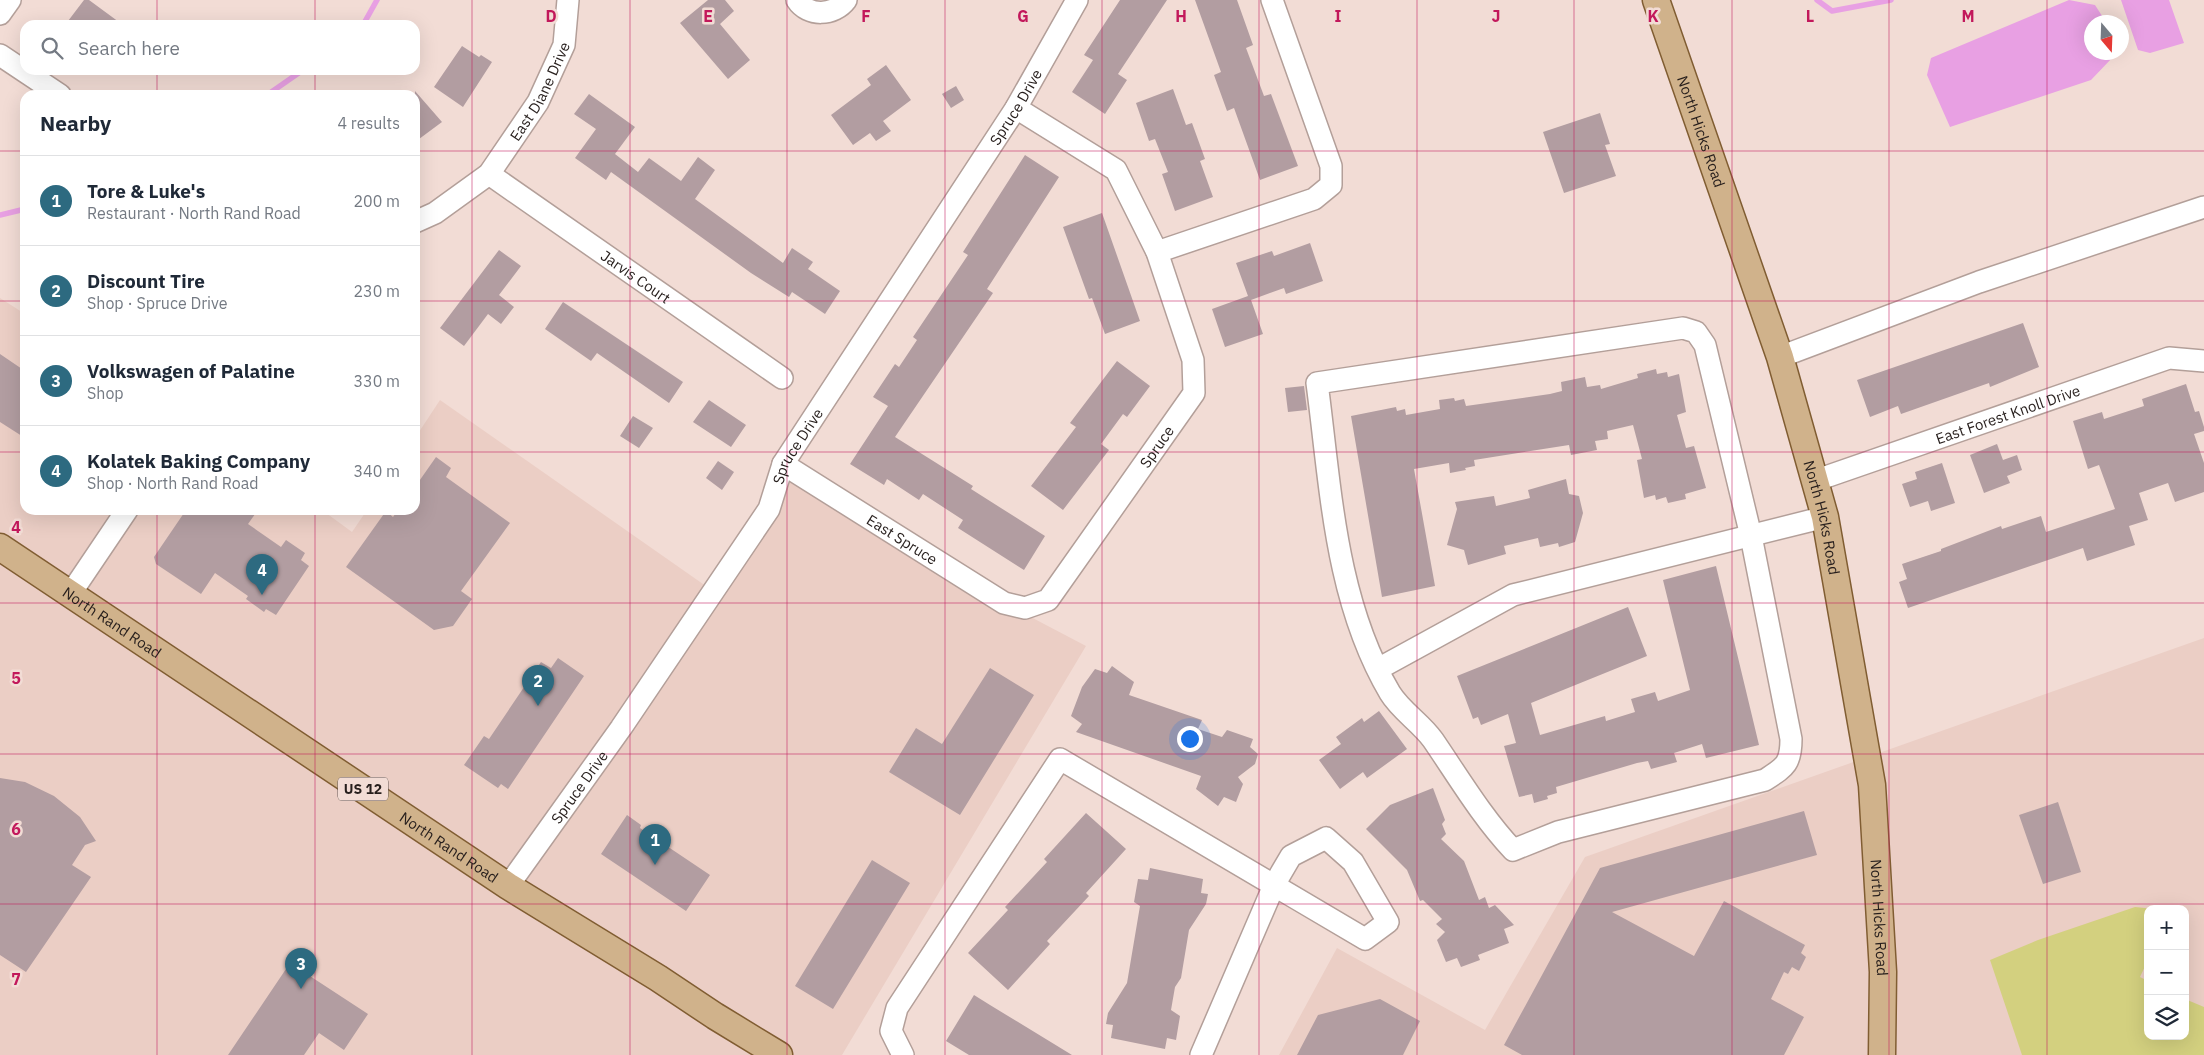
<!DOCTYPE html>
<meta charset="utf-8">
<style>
:root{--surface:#fff;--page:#f2f2f3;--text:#1f2937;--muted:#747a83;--line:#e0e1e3;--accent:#2d6a80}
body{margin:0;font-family:"IBM Plex Sans",sans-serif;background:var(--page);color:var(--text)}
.controls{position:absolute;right:15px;bottom:15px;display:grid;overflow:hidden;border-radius:10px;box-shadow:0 5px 20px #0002}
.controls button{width:45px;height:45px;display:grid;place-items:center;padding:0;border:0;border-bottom:1px solid var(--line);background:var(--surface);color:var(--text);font:25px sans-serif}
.compass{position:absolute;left:2084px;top:15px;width:45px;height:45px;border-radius:50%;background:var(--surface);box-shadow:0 5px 20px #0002;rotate:161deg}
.you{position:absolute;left:1189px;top:738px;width:18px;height:18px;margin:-12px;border:4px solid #fff;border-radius:50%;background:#1a73e8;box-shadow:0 0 0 8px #1a73e833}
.badge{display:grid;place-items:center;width:32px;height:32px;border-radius:50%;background:var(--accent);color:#fff;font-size:16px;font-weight:700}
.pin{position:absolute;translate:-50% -41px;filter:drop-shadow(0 1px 2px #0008)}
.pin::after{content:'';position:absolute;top:26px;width:18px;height:15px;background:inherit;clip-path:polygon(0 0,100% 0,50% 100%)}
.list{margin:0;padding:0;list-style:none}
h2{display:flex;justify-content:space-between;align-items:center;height:65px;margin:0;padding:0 20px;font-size:21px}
h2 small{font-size:16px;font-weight:400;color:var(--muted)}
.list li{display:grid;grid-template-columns:32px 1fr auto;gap:15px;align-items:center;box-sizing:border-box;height:90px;padding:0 20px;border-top:1px solid var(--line)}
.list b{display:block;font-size:19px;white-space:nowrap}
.list p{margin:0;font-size:16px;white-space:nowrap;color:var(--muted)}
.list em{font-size:16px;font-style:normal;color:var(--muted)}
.icon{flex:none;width:28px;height:28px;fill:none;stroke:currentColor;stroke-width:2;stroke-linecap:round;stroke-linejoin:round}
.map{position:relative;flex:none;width:2204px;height:1055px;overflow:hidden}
.search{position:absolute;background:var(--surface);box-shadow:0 5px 20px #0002;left:20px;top:20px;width:400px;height:55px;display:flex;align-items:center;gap:12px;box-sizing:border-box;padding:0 18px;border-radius:15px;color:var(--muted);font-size:19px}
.panel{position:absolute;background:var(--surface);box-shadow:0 5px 20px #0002;left:20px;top:90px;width:400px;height:425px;border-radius:15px}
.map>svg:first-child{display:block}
.built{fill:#ebcec5;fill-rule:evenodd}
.green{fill:#d3d07f}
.water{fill:#e8a0e3}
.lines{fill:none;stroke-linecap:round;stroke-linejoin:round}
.stream{stroke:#e8a0e3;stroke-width:5.5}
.building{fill:#b29da1}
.minor-casing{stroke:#b39f99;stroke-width:24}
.major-casing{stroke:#805d32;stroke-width:29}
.minor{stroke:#fff;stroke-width:21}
.major{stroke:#d0b28b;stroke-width:26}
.grid{fill:none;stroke:#c2185b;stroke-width:1;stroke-opacity:0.55}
.labels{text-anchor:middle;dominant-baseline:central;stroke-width:5;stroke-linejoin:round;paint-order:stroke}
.shield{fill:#f2dcd5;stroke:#635754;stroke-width:1}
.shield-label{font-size:14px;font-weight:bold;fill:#261e1c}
.street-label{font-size:15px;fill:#261e1c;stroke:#f2dcd5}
.grid-label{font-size:16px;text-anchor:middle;font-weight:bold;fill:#c2185b;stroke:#f2dcd5;stroke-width:5;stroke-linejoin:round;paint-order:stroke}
</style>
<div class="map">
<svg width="2204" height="1055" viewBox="0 0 2204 1055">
<rect width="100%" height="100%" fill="#f2dcd5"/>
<path class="built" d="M 0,298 L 25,314 L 25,510 L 322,510 L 352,532 L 367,510 L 415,510 L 415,438 L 440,400 L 713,591 L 783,464 L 1004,603 L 1086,646 L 842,1055 L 0,1055 Z
M 2204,638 L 2204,1055 L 1279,1055 L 1337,948 L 1485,1030 L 1585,857 ZM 2148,909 L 2185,909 L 2185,1036 L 2148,1036 Z"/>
<path class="green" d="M 2135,907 L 2155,909 L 2148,909 L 2148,960 L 2140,977 L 2148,981 L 2148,1036 L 2185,1036 L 2185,999 L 2204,1007 L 2204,1055 L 2022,1055 L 1990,960 L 2038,940 Z"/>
<path class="water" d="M 2069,0 L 2095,5 L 2106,22 L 2092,22 L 2092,52 L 2113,53 L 2113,57 L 2091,80 L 1950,127 L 1927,75 L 1931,58 Z
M 2121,0 L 2169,0 L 2184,43 L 2150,53 L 2138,50 Z"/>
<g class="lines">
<path class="stream" d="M 1817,0 L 1832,11 L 1891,0
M 363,25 L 377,0
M 267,95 L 303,70
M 0,215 L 25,209"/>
</g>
<path class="building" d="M 84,0 L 89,0 L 123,25 L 65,25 Z
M 708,0 L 725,0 L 734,11 L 720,24 L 750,60 L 728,79 L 680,23 Z
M 1120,0 L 1167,0 L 1118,74 L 1127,80 L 1105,114 L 1072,92 L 1093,60 L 1084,55 Z
M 1195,0 L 1237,0 L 1253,45 L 1246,48 L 1264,96 L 1271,94 L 1298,166 L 1260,180 L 1234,108 L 1227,111 L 1214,75 L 1221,72 Z
M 462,46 L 479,57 L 481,55 L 492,62 L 463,107 L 434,87 Z
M 886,65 L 911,100 L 883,121 L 891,131 L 876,141 L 870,133 L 853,145 L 831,115 L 871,85 L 867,79 Z
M 956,86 L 964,100 L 951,108 L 942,94 Z
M 1173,89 L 1186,125 L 1192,123 L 1205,159 L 1200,161 L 1213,197 L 1175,211 L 1162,174 L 1168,172 L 1155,139 L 1149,141 L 1136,103 Z
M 415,91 L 442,122 L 415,142 Z
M 589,94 L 635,127 L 615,154 L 638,172 L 649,158 L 681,181 L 698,157 L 715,170 L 695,199 L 783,263 L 792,248 L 813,262 L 808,269 L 840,291 L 825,314 L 792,292 L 789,297 L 751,273 L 611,172 L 606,180 L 575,158 L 596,129 L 574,114 Z
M 1600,113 L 1610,144 L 1605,145 L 1616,176 L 1564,193 L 1543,132 Z
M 1025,155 L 1059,177 L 987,289 L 993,293 L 895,437 L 973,486 L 971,489 L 1045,536 L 1024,570 L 958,528 L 963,520 L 923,494 L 919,500 L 887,479 L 884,485 L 850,464 L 888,406 L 873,397 L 895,364 L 899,367 L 917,340 L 913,337 L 968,255 L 963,252 Z
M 1102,213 L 1140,321 L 1105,334 L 1092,298 L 1089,299 L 1063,227 Z
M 1310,243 L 1323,281 L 1286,294 L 1284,288 L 1251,300 L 1263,334 L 1225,347 L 1212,309 L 1248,296 L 1236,263 L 1272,251 L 1274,256 Z
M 499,250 L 521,266 L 499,295 L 514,307 L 501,324 L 488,314 L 464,346 L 440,328 Z
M 563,302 L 683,382 L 669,403 L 597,353 L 591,361 L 545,329 Z
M 2023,323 L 2039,367 L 1990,387 L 1989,383 L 1901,414 L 1898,406 L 1870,417 L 1857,380 Z
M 0,354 L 25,371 L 25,438 L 0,422 Z
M 1117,361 L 1150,386 L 1127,417 L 1123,414 L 1101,444 L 1109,450 L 1063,510 L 1031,486 L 1076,427 L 1070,423 Z
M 1656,369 L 1657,374 L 1667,372 L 1668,377 L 1679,374 L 1686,412 L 1677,415 L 1686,448 L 1694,446 L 1706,488 L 1685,494 L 1686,499 L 1668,503 L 1666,497 L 1656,500 L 1655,495 L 1644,498 L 1637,460 L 1642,459 L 1633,425 L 1607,431 L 1608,439 L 1595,441 L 1597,450 L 1571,455 L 1569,445 L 1474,460 L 1475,466 L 1465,468 L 1466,470 L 1450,473 L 1449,463 L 1414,469 L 1435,586 L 1382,597 L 1351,416 L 1396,407 L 1397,411 L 1405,409 L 1406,415 L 1440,409 L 1439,400 L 1454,398 L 1455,401 L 1464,399 L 1466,406 L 1550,394 L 1562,391 L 1561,382 L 1585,377 L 1587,387 L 1600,385 L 1601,389 L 1638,378 L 1637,374 Z
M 2186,384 L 2195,412 L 2199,411 L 2204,427 L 2204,431 L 2194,434 L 2204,463 L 2204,492 L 2175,502 L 2168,483 L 2139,493 L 2148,520 L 2129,526 L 2135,545 L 2087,561 L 2083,548 L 1908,608 L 1899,582 L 1907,579 L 1902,564 L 1941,551 L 1941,549 L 2001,526 L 2002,529 L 2041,516 L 2046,532 L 2115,509 L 2099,465 L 2088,469 L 2073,421 L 2102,412 L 2104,419 L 2144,406 L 2142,399 Z
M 1304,386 L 1307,410 L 1288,412 L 1285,388 Z
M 709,400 L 746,425 L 731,447 L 693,422 Z
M 633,416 L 653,428 L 639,448 L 620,436 Z
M 1997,444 L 2003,460 L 2017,455 L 2022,470 L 2007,476 L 2010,483 L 1984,493 L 1970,455 Z
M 436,457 L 451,468 L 446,477 L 510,523 L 461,591 L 472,599 L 453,626 L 434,630 L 346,567 L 386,511 L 393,517 L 398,510 L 415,510 L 415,487 Z
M 718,461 L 734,472 L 722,490 L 706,478 Z
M 1942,463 L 1955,503 L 1931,511 L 1928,501 L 1910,507 L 1902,484 L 1917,479 L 1915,472 Z
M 1566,479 L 1569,494 L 1579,496 L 1583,513 L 1575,542 L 1559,547 L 1558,543 L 1540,547 L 1538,538 L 1504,546 L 1506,554 L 1468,565 L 1464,550 L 1447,545 L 1457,509 L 1455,502 L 1494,496 L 1496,506 L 1530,498 L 1528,490 Z
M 186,510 L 258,510 L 248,524 L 281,547 L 286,540 L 305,553 L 301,560 L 309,566 L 276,615 L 266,609 L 264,612 L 246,599 L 248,596 L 215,573 L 201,594 L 156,564 L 154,557 Z
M 1716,566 L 1759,745 L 1706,758 L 1702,744 L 1674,753 L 1677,762 L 1651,769 L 1648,761 L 1637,763 L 1556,787 L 1557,793 L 1547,796 L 1548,799 L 1534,803 L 1532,794 L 1519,797 L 1504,746 L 1516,743 L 1508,714 L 1481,725 L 1478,717 L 1473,719 L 1457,676 L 1628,607 L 1647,656 L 1531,703 L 1540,735 L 1605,716 L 1606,721 L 1635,712 L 1631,699 L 1655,692 L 1658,701 L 1690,690 L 1663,580 Z
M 558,658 L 584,676 L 508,789 L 501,784 L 498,788 L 464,765 L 484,736 L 489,739 L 541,662 L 551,668 Z
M 1112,666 L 1134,682 L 1129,695 L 1202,720 L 1198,729 L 1222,737 L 1227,730 L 1253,739 L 1250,747 L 1258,754 L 1255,764 L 1238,777 L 1243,784 L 1236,802 L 1224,797 L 1218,806 L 1196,789 L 1201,776 L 1076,732 L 1082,724 L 1071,716 L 1082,687 L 1095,669 L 1107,673 Z
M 990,668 L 1034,695 L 960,815 L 889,772 L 916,728 L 942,744 Z
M 1379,711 L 1407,749 L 1367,778 L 1363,772 L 1340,789 L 1319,760 L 1341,744 L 1336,737 L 1362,718 L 1364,722 Z
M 0,778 L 25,782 L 54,796 L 80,817 L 96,841 L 85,845 L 72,865 L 91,877 L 26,972 L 0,955 Z
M 1433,788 L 1445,820 L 1442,824 L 1446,834 L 1441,839 L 1464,861 L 1479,900 L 1485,897 L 1489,908 L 1495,905 L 1514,925 L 1504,929 L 1509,943 L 1478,955 L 1480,960 L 1461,967 L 1457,958 L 1446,962 L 1437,940 L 1445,932 L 1436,924 L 1442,919 L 1423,900 L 1420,901 L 1407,870 L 1366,829 L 1390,805 Z
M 2058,802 L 2081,872 L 2043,884 L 2019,815 Z
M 1804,811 L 1817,855 L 1612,912 L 1694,956 L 1724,901 L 1805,945 L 1801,953 L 1806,957 L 1799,971 L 1792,967 L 1788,974 L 1784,972 L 1771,999 L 1804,1017 L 1784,1055 L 1522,1055 L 1504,1045 L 1600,868 Z
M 1086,813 L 1126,849 L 1086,893 L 1089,896 L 1047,941 L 1050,944 L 1008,990 L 968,953 L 1008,910 L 1005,907 L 1047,862 L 1044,859 Z
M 627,815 L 641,825 L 640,828 L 710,875 L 686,911 L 601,854 Z
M 872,860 L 910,883 L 833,1009 L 795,986 Z
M 1150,868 L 1203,879 L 1201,893 L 1208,894 L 1206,904 L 1189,930 L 1181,978 L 1175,987 L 1171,1010 L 1180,1016 L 1176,1040 L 1167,1038 L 1165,1049 L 1111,1038 L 1113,1025 L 1106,1024 L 1108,1013 L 1127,983 L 1140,906 L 1134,902 L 1138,879 L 1148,880 Z
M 290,963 L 368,1014 L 344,1050 L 319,1033 L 304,1055 L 228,1055 Z
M 974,995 L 990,1005 L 1072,1055 L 969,1055 L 946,1041 Z
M 1380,999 L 1420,1021 L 1403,1055 L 1297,1055 L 1318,1015 Z"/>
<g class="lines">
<defs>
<g id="minor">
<path d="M 797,0 C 808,17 834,16 846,0"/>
<path d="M 0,14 L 10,0"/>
<path d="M 0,55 L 60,95"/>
<path id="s1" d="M 489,174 L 782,378"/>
<path id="s2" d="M 415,222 L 435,213 L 489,174 L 538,102 L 564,45 L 568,0"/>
<path d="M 1157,252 L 1314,199 L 1331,185 L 1331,166 L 1272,0"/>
<path d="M 1683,328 L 1696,332 L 1705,345 L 1751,536 L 1791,739 C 1791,764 1785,767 1765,780 L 1558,832 L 1513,850 C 1482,817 1459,778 1433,740 C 1421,723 1401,711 1390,693 C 1335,600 1331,489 1317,383 Z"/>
<path d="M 1780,357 L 1979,282 L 2204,207"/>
<path id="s3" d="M 783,464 L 1004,603 L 1025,608 L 1048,600 L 1194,393 L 1193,360 L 1157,252 L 1116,170 L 1016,108"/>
<path id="s4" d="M 1814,481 L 2169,358 L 2204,361"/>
<path d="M 71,593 L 127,510"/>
<path d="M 1378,669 L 1513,595 L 1825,517"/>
<path id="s5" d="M 508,886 L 621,728 L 769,509 L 783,464 L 1016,108 L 1077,0"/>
<path d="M 903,1055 L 891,1031 L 897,1008 L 1060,759 L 1365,939 L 1388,922 L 1353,862 L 1326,838 L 1291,856 L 1274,885 L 1272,890 L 1201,1055"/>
</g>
<g id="major">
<path id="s6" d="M 1656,0 L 1780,357 L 1825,517 L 1872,785 L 1883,972 L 1882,1055"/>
<path id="s7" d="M 0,547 L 508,886 L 658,978 L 715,1016 L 779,1055"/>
</g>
</defs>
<use href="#minor" class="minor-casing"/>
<use href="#major" class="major-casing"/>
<use href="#minor" class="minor"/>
<use href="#major" class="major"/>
</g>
<path class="grid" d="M 157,0 L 157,25M 315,0 L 315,25M 472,0 L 472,1055M 630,0 L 630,1055M 787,0 L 787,1055M 945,0 L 945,1055M 1102,0 L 1102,1055M 1259,0 L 1259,1055M 1417,0 L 1417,1055M 1574,0 L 1574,1055M 1732,0 L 1732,1055M 1889,0 L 1889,1055M 2047,0 L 2047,1055M 157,70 L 157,95M 315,70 L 315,95M 0,151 L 25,151M 415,151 L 2204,151M 0,301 L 25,301M 415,301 L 2204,301M 0,452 L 25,452M 415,452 L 2204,452M 157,510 L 157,1055M 315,510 L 315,1055M 0,603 L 2204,603M 0,754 L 2204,754M 0,904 L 2204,904"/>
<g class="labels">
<rect class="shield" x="338" y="777.5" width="50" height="23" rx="4"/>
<g class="shield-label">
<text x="363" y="789">US 12</text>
</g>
<g class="street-label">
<text stroke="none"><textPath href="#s2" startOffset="186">East Diane Drive</textPath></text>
<text stroke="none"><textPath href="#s5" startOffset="932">Spruce Drive</textPath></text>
<text stroke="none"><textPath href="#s6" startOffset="139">North Hicks Road</textPath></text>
<text stroke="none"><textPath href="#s1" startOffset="179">Jarvis Court</textPath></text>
<text stroke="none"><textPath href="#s4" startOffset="205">East Forest Knoll Drive</textPath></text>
<text stroke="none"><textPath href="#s3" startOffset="495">Spruce</textPath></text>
<text stroke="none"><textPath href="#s5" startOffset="528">Spruce Drive</textPath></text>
<text stroke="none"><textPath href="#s6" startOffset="544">North Hicks Road</textPath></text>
<text stroke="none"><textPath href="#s3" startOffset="141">East Spruce</textPath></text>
<text stroke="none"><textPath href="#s7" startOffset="135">North Rand Road</textPath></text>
<text stroke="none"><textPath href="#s5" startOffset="122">Spruce Drive</textPath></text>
<text stroke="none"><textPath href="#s7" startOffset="540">North Rand Road</textPath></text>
<text stroke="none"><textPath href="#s6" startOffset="949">North Hicks Road</textPath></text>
</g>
</g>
<g class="grid-label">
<text x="551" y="22">D</text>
<text x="708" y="22">E</text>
<text x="866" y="22">F</text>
<text x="1023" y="22">G</text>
<text x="1181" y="22">H</text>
<text x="1338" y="22">I</text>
<text x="1496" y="22">J</text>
<text x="1653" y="22">K</text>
<text x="1810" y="22">L</text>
<text x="1968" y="22">M</text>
<text x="16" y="533">4</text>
<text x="16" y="684">5</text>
<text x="16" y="835">6</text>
<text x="16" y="985">7</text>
</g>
</svg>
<div class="controls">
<button>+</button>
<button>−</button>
<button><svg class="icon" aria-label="layers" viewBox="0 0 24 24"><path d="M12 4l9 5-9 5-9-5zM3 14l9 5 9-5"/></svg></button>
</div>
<svg class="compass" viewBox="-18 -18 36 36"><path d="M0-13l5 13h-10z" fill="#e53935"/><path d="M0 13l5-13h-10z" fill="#747a83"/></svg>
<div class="you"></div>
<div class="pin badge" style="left:655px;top:865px">1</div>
<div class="pin badge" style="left:538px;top:706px">2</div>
<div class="pin badge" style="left:301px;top:989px">3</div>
<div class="pin badge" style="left:262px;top:595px">4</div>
<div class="search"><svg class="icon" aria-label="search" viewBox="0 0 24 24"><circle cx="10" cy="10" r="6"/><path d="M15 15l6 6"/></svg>Search here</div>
<section class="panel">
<h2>Nearby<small>4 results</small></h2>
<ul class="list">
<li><span class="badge">1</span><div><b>Tore &amp; Luke's</b><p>Restaurant · North Rand Road</p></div><em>200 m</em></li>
<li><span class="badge">2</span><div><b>Discount Tire</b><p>Shop · Spruce Drive</p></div><em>230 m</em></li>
<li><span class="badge">3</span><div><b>Volkswagen of Palatine</b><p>Shop</p></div><em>330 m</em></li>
<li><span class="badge">4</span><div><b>Kolatek Baking Company</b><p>Shop · North Rand Road</p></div><em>340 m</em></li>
</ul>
</section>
</div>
